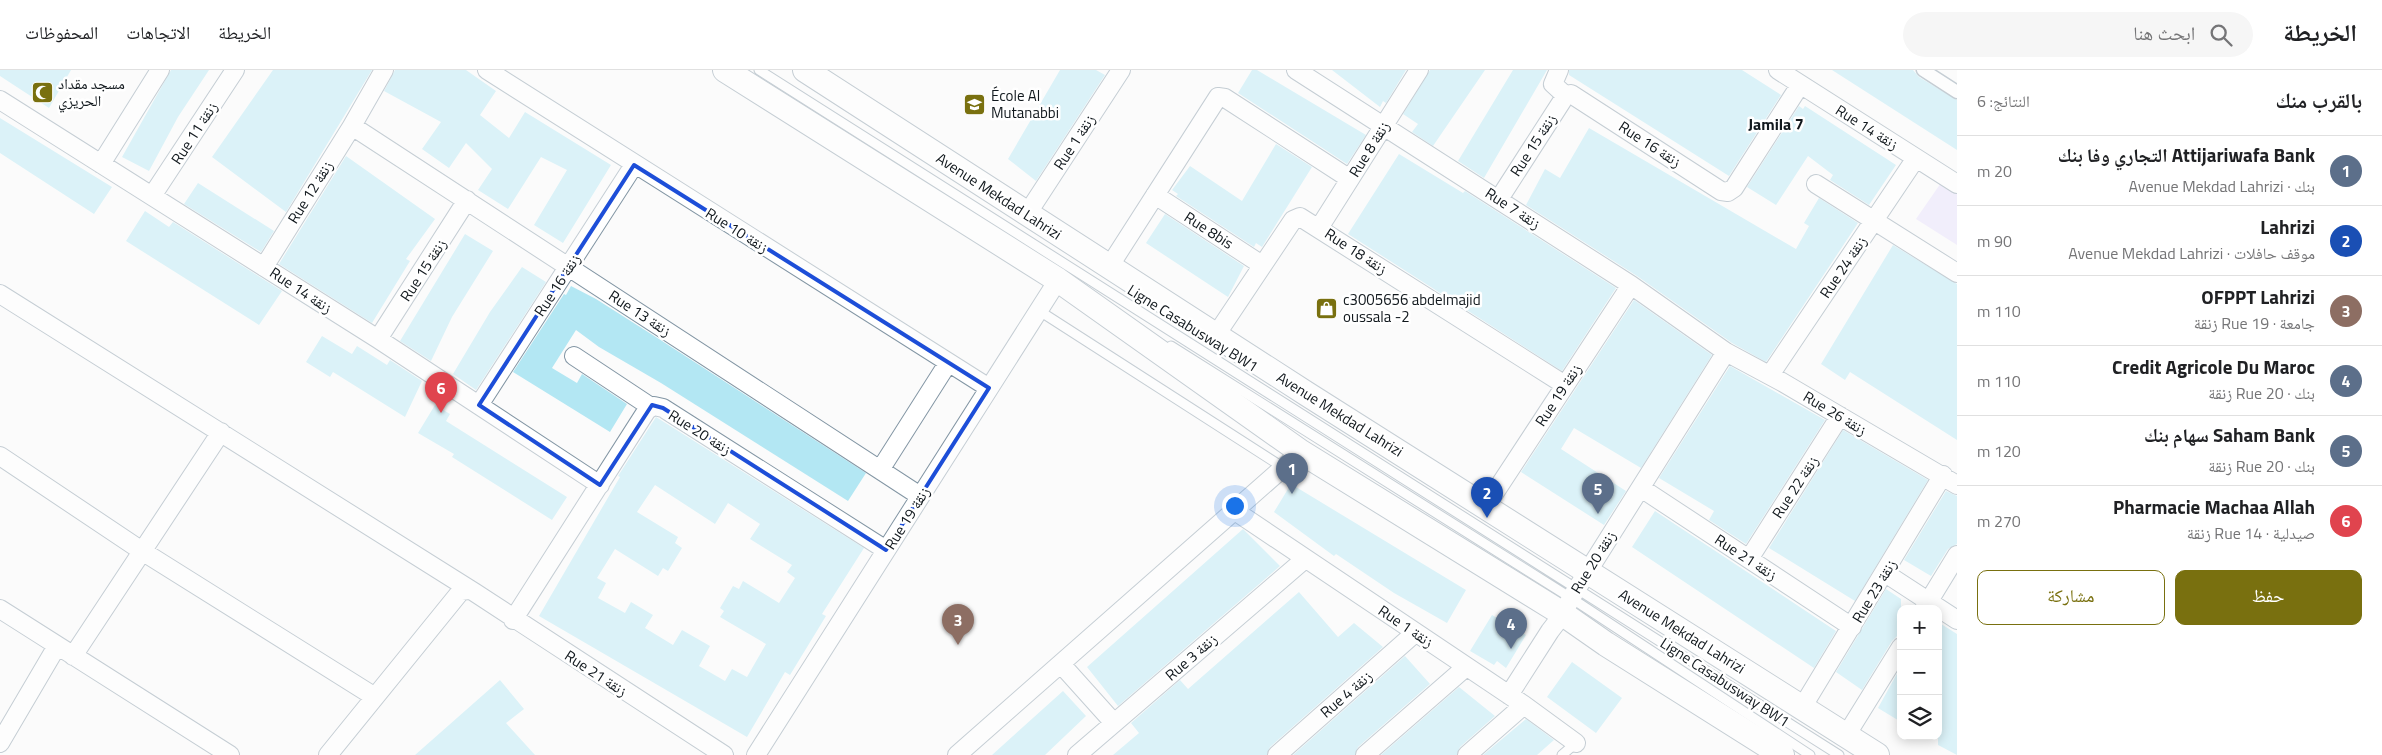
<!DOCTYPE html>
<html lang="ar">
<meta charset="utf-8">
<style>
:root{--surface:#fff;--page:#f6f6f6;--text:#202124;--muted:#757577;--line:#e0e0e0;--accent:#79700f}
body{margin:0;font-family:"Titillium Web","Noto Naskh Arabic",sans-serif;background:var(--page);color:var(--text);direction:rtl}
.controls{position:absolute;right:15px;bottom:15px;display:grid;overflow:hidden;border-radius:10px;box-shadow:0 2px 12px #0003}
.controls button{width:45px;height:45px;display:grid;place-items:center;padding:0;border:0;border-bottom:1px solid var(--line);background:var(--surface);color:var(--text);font:25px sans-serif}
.you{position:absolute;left:1234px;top:435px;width:18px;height:18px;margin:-12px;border:4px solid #fff;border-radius:50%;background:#1a73e8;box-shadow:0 0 0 8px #1a73e833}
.badge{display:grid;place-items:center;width:32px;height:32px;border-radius:50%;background:var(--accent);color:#fff;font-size:16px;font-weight:700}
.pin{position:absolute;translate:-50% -41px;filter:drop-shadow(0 1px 2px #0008)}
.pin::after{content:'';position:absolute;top:26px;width:18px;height:15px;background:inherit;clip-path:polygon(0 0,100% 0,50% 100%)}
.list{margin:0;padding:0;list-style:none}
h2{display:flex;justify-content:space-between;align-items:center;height:65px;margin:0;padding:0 20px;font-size:21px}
h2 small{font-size:16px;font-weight:400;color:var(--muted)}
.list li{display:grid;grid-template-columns:32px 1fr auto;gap:15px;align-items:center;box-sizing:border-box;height:70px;padding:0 20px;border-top:1px solid var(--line)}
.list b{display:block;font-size:19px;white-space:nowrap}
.list p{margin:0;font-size:16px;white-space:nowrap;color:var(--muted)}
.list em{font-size:16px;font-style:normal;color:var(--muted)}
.actions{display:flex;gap:10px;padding:15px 20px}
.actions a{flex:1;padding:11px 0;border:1px solid var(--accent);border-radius:10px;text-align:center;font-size:18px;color:var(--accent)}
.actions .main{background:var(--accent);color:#fff}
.icon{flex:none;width:28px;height:28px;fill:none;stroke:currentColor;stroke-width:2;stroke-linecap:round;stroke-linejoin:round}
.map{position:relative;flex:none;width:1957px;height:685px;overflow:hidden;direction:ltr}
header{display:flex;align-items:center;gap:30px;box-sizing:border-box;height:70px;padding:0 25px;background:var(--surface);border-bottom:1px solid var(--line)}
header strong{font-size:24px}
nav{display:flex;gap:28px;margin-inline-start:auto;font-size:18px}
.search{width:350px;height:45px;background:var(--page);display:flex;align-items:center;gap:12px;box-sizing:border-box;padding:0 18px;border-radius:28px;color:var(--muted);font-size:19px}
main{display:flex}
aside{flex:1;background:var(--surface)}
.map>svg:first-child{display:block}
.green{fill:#e5ddfa}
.building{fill:#b3e7f3;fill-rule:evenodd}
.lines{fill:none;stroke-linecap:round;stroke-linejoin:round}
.service-casing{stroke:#8396a4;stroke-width:11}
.pedestrian-casing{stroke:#8396a4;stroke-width:15}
.minor-casing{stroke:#8396a4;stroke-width:20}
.secondary-casing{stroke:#8396a4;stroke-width:26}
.service{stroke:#fff;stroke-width:9}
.pedestrian{stroke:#fff;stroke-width:12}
.minor{stroke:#fff;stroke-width:18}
.secondary{stroke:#fff;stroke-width:24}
.marked{fill:none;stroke:#1d4ed8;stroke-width:4;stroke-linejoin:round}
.labels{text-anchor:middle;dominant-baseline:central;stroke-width:5;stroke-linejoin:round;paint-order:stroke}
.poi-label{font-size:15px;fill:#11181d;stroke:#fff;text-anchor:start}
.street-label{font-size:15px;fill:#11181d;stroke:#fff}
.neighbourhood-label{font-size:16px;font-weight:bold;fill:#11181d;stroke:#fff}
</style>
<header>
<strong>الخريطة</strong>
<div class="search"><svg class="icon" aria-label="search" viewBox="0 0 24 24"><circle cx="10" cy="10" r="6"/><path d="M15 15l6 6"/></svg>ابحث هنا</div>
<nav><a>الخريطة</a><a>الاتجاهات</a><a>المحفوظات</a></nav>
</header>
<main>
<aside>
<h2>بالقرب منك<small>النتائج: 6</small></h2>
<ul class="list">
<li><span class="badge" style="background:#5c6f8a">1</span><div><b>Attijariwafa Bank التجاري وفا بنك</b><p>بنك · Avenue Mekdad Lahrizi</p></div><em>20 m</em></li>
<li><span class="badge" style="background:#1a4fb4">2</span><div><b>Lahrizi</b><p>موقف حافلات · Avenue Mekdad Lahrizi</p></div><em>90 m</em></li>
<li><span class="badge" style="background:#8d6e63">3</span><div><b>OFPPT Lahrizi</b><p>جامعة · Rue 19 زنقة</p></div><em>110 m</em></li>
<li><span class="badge" style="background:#5c6f8a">4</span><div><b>Credit Agricole Du Maroc</b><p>بنك · Rue 20 زنقة</p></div><em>110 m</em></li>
<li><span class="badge" style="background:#5c6f8a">5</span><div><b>Saham Bank سهام بنك</b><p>بنك · Rue 20 زنقة</p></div><em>120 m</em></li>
<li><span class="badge" style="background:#e0444e">6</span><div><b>Pharmacie Machaa Allah</b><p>صيدلية · Rue 14 زنقة</p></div><em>270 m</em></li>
</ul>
<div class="actions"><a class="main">حفظ</a><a>مشاركة</a></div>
</aside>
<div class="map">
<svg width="1957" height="685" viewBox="0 0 1957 685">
<rect width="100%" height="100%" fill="#fbfbfb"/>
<path class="green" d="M 1943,110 L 1957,119 L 1957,175 L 1916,149 Z"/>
<path class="building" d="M 0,0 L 71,0 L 49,38 L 0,6 Z
M 171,0 L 209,0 L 178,47 L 149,101 L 122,87 Z
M 273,0 L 372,0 L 286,142 L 212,87 Z
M 395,0 L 466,0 L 496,21 L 480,45 L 509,68 L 525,42 L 611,95 L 563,173 L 534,155 L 567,100 L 541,87 L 508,139 L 478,120 L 492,99 L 466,73 L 449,98 L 422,79 L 441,52 L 384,21 Z
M 1060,0 L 1096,0 L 1105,5 L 1036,111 L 1008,89 Z
M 1252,0 L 1257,0 L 1366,65 L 1347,94 L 1238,23 Z
M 1332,0 L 1406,0 L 1386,33 L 1383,31 L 1380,37 Z
M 1430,0 L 1485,0 L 1433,76 L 1412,62 L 1418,54 L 1403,44 Z
M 1513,0 L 1547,0 L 1484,108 L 1458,91 Z
M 1569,0 L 1742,0 L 1781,25 L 1729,106 L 1569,5 Z
M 1832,0 L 1913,0 L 1919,7 L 1957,30 L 1957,80 Z
M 1799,36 L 1803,39 L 1805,36 L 1896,95 L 1869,135 L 1830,110 L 1833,105 L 1808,86 L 1776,135 L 1747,117 Z
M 0,48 L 112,117 L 94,144 L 0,83 Z
M 1589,58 L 1796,179 L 1809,156 L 1804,153 L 1819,128 L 1858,153 L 1766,292 L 1732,273 L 1637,206 L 1526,135 L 1545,99 L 1560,108 Z
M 1276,74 L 1312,97 L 1262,177 L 1256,173 L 1254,177 L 1176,126 L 1178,124 L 1172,120 L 1190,96 L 1242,131 Z
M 1399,84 L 1463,123 L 1465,121 L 1616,218 L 1562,301 L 1348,164 Z
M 346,86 L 435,149 L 406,189 L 410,191 L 372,253 L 279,194 Z
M 198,113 L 274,161 L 261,182 L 184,134 Z
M 145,141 L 169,157 L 173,152 L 282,221 L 259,255 L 126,171 Z
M 1165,144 L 1244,196 L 1228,227 L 1146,173 Z
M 465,164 L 493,181 L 452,247 L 431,291 L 400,271 Z
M 1893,175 L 1957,214 L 1957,370 L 1850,302 L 1845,310 L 1821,294 Z
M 522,197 L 546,212 L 476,320 L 453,304 L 490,242 Z
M 571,216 L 596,229 L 659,269 L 866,403 L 848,431 L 661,313 L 599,277 L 576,260 L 552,298 L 577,313 L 582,304 L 627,334 L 610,362 L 513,302 L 564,224 L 566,225 Z
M 1634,230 L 1712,285 L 1641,398 L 1574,358 L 1561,379 L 1626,421 L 1604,455 L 1521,402 Z
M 322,266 L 352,284 L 357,276 L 387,295 L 390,290 L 422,311 L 405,347 L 333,302 L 330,307 L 306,292 Z
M 1730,296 L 1825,350 L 1746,474 L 1709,450 L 1714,441 L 1659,408 Z
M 435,335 L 450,344 L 446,351 L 567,427 L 552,450 L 452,387 L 454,384 L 418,363 Z
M 656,347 L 864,478 L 822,544 L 826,546 L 790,605 L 785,602 L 747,667 L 539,546 L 620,407 L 618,406 ZM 655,415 L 715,454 L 728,433 L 760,454 L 750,469 L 792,495 L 787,502 L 795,508 L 779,533 L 743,511 L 739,519 L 733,516 L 720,538 L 724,541 L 720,547 L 766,574 L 747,607 L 732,599 L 725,611 L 699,596 L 710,576 L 682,560 L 673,575 L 645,558 L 653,545 L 631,532 L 625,543 L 598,528 L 606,513 L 597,508 L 615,479 L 658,506 L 663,498 L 668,501 L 682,478 L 675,473 L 678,467 L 637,442 Z
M 1843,360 L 1928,410 L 1855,531 L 1769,478 Z
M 1291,414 L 1466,520 L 1447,553 L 1394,523 L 1336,484 L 1334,486 L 1274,442 Z
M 1946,421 L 1957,426 L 1957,474 L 1948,479 L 1931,506 L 1904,490 Z
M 1655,441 L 1836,561 L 1814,598 L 1632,477 Z
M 1243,459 L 1280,496 L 1118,636 L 1087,597 Z
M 1886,519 L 1901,529 L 1901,562 L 1892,571 L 1862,620 L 1836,602 Z
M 1299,522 L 1338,567 L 1354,553 L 1383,577 L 1270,677 L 1267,685 L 1113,685 L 1139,663 L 1131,653 L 1180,610 L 1188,619 Z
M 1492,545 L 1526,565 L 1506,598 L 1497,591 L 1494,595 L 1470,581 Z
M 1938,552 L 1957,564 L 1957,685 L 1938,675 Z
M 1405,586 L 1430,614 L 1358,677 L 1355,685 L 1293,685 Z
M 1572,592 L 1622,628 L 1596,663 L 1547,627 Z
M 1899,600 L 1901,600 L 1901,652 L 1878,638 Z
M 500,610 L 524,639 L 506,653 L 535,685 L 415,685 Z
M 1459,617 L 1495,646 L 1460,677 L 1457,685 L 1381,685 Z
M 1063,621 L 1086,646 L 1045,685 L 992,685 Z
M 1526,649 L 1554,670 L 1537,685 L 1483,685 Z"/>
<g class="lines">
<defs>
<path id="service" d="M 759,0 L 1839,685
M 1038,240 L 1284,398
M 1171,276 L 1571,528 L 1810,685
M 1562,685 L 1576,673"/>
<path id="pedestrian" d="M 1923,0 L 1957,22"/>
<path id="minor" d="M 487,0 L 989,318
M 1296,0 L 1631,215 L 1726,282 L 1782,312 L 1957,415
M 1559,0 L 1553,14 L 1566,26
M 1778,0 L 1957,114
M 0,30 L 378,269 L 600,415
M 352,56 L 384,0
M 101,94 L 160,0
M 1816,114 L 1957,203
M 1155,125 L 1262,195
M 152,126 L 235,0
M 1499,129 L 1564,28 L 1571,24 L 1721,121 L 1728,122 L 1734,118 L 1800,15
M 1027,144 L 1121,0
M 1319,158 L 1419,0
M 264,197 L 352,56 L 920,426
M 1109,197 L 1218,27 L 1225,28 L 1350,109
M 0,224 L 474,522 L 724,685
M 1216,265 L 1293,150 L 1300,147 L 1565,315
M 378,269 L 467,130
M 574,286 L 651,337
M 1770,305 L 1916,88
M 479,335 L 634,95
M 0,386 L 142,481 L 375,627
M 880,400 L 948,293
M 1641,418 L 1852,557
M 1486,436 L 1631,215
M 1235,441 L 1524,635 L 1576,673
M 1749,489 L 1840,346
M 1885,503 L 1957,550
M 0,539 L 230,685
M 1924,539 L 1957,485
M 513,550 L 647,340 L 654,336 L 663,338 L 886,480
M 73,586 L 221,362
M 1061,594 L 1114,653
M 1509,625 L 1550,561 L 1563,544 L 1571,528 L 1726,282
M 1803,636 L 1943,405
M 1847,664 L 1901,577
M 0,673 L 57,576
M 328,685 L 461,521 L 468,520
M 756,685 L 1058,210
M 957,685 L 1301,382
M 1077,685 L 1305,489
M 1277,685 L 1415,563
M 1365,685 L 1466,597
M 1467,685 L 1524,635"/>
<path id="secondary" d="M 725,0 L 1058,210 L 1301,382 L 1563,544 L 1606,574 L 1782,685
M 805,0 L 1307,324 L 1877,685"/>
</defs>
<use href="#service" class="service-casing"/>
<use href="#pedestrian" class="pedestrian-casing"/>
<use href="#minor" class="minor-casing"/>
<use href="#secondary" class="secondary-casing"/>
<use href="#service" class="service"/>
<use href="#pedestrian" class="pedestrian"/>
<use href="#minor" class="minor"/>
<use href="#secondary" class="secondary"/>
</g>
<path d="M0 0H1957V685H0ZM 634,95 L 989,318 L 886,480 L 663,338 L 652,335 L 600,415 L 479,335 Z" fill="#fbfbfb" fill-opacity=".55" fill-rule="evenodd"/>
<path class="marked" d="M 634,95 L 989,318 L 886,480 L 663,338 L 652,335 L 600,415 L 479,335 Z"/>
<defs>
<symbol id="mosque-square" viewBox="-11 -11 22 22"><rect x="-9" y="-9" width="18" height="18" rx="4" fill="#79700f" stroke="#fff"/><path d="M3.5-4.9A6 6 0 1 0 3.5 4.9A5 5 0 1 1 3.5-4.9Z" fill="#fff"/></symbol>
<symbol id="school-square" viewBox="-11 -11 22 22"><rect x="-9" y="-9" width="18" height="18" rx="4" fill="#79700f" stroke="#fff"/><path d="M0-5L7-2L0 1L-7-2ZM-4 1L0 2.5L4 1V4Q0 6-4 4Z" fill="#fff"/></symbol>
<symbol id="shop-square" viewBox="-11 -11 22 22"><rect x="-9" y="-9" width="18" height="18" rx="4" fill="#79700f" stroke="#fff"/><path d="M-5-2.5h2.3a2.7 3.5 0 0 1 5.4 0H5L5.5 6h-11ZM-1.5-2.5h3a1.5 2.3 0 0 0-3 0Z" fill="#fff"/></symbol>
</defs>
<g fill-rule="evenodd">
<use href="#mosque-square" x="30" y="10" width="25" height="25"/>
<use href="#school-square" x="962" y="22" width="25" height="25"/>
<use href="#shop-square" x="1314" y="226" width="25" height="25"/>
</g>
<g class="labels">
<g class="poi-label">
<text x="58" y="13">مسجد مقداد<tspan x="58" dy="17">الحريزي</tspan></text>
<text x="991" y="25">École Al<tspan x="991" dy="17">Mutanabbi</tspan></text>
<text x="1343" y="229">c3005656 abdelmajid<tspan x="1343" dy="17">oussala -2</tspan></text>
</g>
<g class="street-label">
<text transform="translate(1867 57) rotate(32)">Rue 14 زنقة</text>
<text transform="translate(194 63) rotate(-57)">Rue 11 زنقة</text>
<text transform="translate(1074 72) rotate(-57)">Rue 1 زنقة</text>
<text transform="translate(1650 74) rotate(33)">Rue 16 زنقة</text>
<text transform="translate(1533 75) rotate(-57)">Rue 15 زنقة</text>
<text transform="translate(1369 79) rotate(-58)">Rue 8 زنقة</text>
<text transform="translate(310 122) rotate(-58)">Rue 12 زنقة</text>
<text transform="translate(999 126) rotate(33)">Avenue Mekdad Lahrizi</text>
<text transform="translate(1513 138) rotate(33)">Rue 7 زنقة</text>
<text transform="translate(737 160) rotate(32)">Rue 10 زنقة</text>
<text transform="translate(1209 160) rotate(33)">Rue 8bis</text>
<text transform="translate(1356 181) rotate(33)">Rue 18 زنقة</text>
<text transform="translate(1843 197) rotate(-56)">Rue 24 زنقة</text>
<text transform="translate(423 200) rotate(-57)">Rue 15 زنقة</text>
<text transform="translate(557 215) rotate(-57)">Rue 16 زنقة</text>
<text transform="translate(301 220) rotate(33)">Rue 14 زنقة</text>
<text transform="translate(640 243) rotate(33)">Rue 13 زنقة</text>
<text transform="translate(1193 258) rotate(32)">Ligne Casabusway BW1</text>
<text transform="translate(1558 325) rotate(-57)">Rue 19 زنقة</text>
<text transform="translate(1835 343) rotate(31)">Rue 26 زنقة</text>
<text transform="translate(1340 344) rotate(32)">Avenue Mekdad Lahrizi</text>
<text transform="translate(700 362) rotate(32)">Rue 20 زنقة</text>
<text transform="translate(1795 417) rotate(-57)">Rue 22 زنقة</text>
<text transform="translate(907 448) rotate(-58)">Rue 19 زنقة</text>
<text transform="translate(1746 487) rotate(33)">Rue 21 زنقة</text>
<text transform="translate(1593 492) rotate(-58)">Rue 20 زنقة</text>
<text transform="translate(1874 521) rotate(-59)">Rue 23 زنقة</text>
<text transform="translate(1406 556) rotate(34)">Rue 1 زنقة</text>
<text transform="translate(1682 561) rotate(32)">Avenue Mekdad Lahrizi</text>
<text transform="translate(1191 587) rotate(-41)">Rue 3 زنقة</text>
<text transform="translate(596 603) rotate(33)">Rue 21 زنقة</text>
<text transform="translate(1725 612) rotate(33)">Ligne Casabusway BW1</text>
<text transform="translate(1346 624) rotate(-41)">Rue 4 زنقة</text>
</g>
<g class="neighbourhood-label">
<text x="1776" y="54">Jamila 7</text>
</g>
</g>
</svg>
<div class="controls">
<button>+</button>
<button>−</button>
<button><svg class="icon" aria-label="layers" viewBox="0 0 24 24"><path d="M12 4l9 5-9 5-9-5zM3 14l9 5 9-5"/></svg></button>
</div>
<div class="you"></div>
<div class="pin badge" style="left:1292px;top:424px;background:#5c6f8a">1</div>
<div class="pin badge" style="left:1487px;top:448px;background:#1a4fb4">2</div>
<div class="pin badge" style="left:958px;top:575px;background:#8d6e63">3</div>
<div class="pin badge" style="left:1511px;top:579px;background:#5c6f8a">4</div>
<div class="pin badge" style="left:1598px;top:444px;background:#5c6f8a">5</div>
<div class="pin badge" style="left:441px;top:343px;background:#e0444e">6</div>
</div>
</main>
